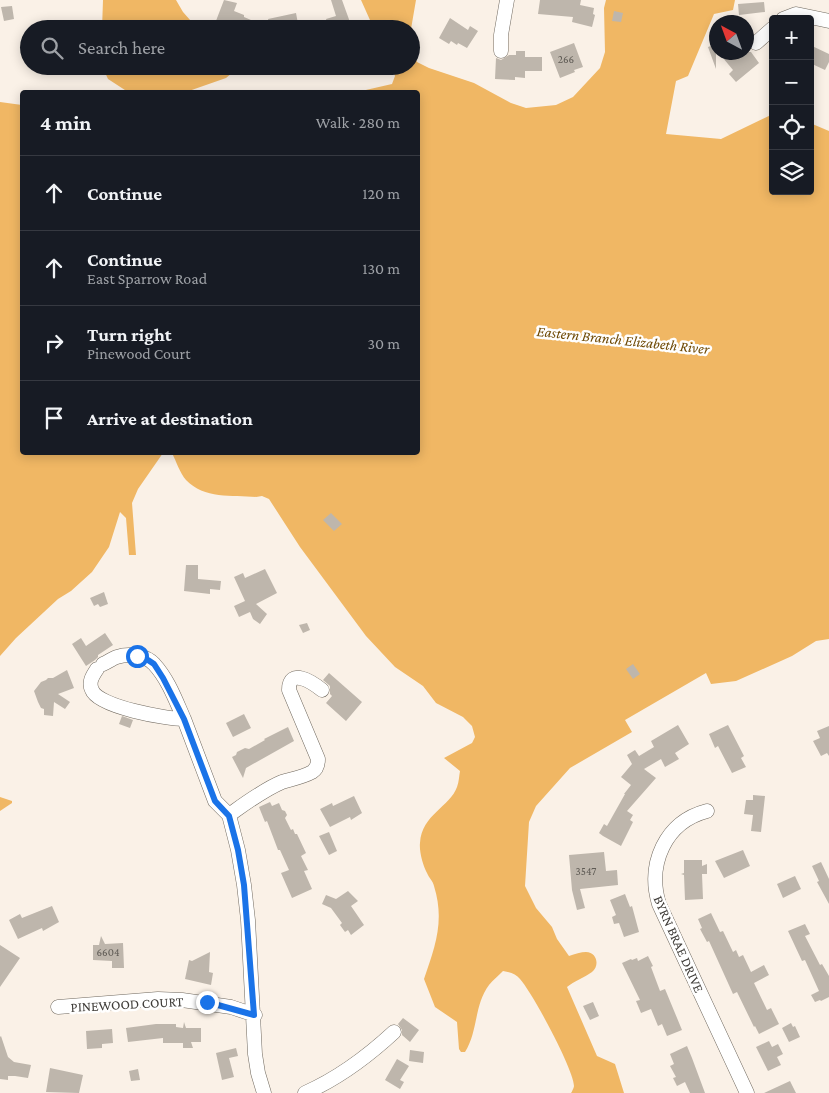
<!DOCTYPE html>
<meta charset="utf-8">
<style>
:root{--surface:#171b24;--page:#20242c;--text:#f1f3f6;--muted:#9ea1a6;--line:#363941}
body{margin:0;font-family:"Crimson Pro",serif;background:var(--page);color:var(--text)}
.controls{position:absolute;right:15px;top:15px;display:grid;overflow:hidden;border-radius:5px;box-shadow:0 2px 12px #0003}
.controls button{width:45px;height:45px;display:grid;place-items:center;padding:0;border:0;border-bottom:1px solid var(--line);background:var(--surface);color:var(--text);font:25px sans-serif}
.compass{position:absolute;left:709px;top:15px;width:45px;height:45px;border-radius:50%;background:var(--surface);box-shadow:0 2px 12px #0003;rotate:319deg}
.stop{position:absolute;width:15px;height:15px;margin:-11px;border:4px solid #1a73e8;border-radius:50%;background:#fff}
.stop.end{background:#1a73e8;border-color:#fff;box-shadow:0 1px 5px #0008}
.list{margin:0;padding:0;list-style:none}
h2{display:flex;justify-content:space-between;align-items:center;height:65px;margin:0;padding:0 20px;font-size:21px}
h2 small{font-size:16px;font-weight:400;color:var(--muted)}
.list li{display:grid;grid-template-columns:32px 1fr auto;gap:15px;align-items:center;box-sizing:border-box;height:75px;padding:0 20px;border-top:1px solid var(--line)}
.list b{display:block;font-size:19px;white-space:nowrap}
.list p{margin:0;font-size:16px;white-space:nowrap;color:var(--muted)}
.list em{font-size:16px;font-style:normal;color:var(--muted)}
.icon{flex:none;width:28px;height:28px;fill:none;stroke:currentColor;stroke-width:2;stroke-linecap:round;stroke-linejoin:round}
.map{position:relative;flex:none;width:829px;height:1093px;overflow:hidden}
.search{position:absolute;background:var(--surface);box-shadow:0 2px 12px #0003;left:20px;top:20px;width:400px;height:55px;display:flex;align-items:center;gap:12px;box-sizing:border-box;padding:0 18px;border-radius:28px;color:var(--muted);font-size:19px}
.panel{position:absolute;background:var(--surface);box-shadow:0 2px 12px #0003;left:20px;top:90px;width:400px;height:365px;border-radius:5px}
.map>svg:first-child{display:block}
.water{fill:#f0b764}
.building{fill:#beb6ac}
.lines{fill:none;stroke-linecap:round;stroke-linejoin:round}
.minor-casing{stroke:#70695f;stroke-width:15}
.minor{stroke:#fff;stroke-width:14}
.route{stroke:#1a73e8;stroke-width:6}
.labels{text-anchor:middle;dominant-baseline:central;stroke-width:5;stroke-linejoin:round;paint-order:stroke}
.number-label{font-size:11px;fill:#5e5a54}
.street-label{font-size:14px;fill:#3e3b37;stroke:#fff}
.water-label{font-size:15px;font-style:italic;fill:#6e4904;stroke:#fff}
</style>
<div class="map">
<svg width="829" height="1093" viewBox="0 0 829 1093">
<rect width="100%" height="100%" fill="#faf1e7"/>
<path class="water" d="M 103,0 L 176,0 L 183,12 L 198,29 L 102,29 Z
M 361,0 L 416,0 L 411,29 L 374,29 Z
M 606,0 L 735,0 L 733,10 L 714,14 L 688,76 L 676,81 L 666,134 L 721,139 L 773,114 L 773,191 L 810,191 L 810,123 L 829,131 L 829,639 L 816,641 L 792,656 L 736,681 L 711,684 L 706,673 L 625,720 L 632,732 L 570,768 L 536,806 L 529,822 L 525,886 L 536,908 L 552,927 L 557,939 L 569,956 C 575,954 581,952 586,952 C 597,952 600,966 592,972 C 584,978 574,981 567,987 L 597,1056 L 615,1064 L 624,1093 L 571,1093 C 572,1092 574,1087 574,1086 C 574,1070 532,992 520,979 C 516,974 510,972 503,971 C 499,975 493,980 489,985 C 474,1005 478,1032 465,1052 L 461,1052 L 459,1049 L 457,1022 L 435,1007 L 424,979 C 435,947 445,921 434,886 C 433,881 429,878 427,873 C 423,866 419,851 420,843 C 422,814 450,807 457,787 C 459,782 459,776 460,771 L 444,758 L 472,743 L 475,737 L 472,726 L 463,717 L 436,703 L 423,686 L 395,667 L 366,636 L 300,547 L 269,499 L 262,496 L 256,497 C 232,495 204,499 186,480 C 180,473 176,461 172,453 L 418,452 L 418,92 L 357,92 L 392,84 L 395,76 L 391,66 L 411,66 L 411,47 L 417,62 L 429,68 L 474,83 L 511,103 L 526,108 L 556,105 L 573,97 L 600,68 L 605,52 L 604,8 Z
M 102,66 L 233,66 L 233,67 L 232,73 L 226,78 L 186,92 L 128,92 L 108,79 Z
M 0,102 L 22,105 L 22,452 L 163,453 L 138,489 L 132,503 L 136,555 L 129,555 L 126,518 L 120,512 L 109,547 L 92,572 L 71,591 L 58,599 L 16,638 L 0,656 Z
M 0,797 L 12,801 L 12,803 L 0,811 Z"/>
<path class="building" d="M 224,0 L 237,3 L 234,11 L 244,15 L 244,17 L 251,20 L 248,29 L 221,29 L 214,26 Z
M 331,0 L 342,0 L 351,25 L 338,29 L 329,29 L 326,19 L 336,16 Z
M 540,0 L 581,0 L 580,5 L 594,8 L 593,14 L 595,15 L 592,27 L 572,22 L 573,17 L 538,14 Z
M 764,2 L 765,12 L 739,15 L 738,4 Z
M 12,6 L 14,19 L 4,21 L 1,7 Z
M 614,11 L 623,13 L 621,22 L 612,21 Z
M 296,13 L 299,29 L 270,29 L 268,19 Z
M 450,18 L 468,30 L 470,26 L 478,31 L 467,48 L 458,43 L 457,45 L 451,41 L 449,44 L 439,38 Z
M 574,43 L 583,67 L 574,70 L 575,72 L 560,78 L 550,52 Z
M 716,44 L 716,69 L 708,47 Z
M 810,45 L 829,54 L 829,62 L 825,70 L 810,63 Z
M 516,51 L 525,51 L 525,57 L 542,57 L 542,71 L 525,71 L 525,78 L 515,77 L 515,80 L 495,79 L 496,58 L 501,60 L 509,55 L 516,55 Z
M 718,52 L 751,52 L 759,63 L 736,82 L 729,74 L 733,70 Z
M 331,513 L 342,524 L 334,531 L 323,520 Z
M 186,565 L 198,565 L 198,579 L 221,581 L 220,590 L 210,589 L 210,594 L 184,591 Z
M 265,569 L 277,593 L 256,604 L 267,614 L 260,624 L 253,619 L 250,612 L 239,617 L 234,606 L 245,601 L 234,577 L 243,573 L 245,578 Z
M 104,592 L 108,604 L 100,607 L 98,604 L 94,606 L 90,598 Z
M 307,623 L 310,630 L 303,633 L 299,625 Z
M 105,633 L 113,645 L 98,655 L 98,657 L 95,660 L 86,666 L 72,644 L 81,638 L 86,646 Z
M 633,664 L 640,674 L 633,679 L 626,669 Z
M 67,670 L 74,688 L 58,694 L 70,702 L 65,709 L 54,702 L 53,716 L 44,715 L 44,709 L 41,708 L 38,702 L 34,691 L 41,682 L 46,680 L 48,678 L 53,678 Z
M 329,673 L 362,702 L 346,721 L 326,703 L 332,696 L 330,694 L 330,686 L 323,680 Z
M 244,714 L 251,728 L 233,737 L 226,723 Z
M 122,716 L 133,720 L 130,728 L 119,724 Z
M 678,725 L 689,744 L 675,753 L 679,759 L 665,767 L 661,759 L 644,769 L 656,778 L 627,811 L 633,815 L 630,820 L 633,822 L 621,846 L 603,836 L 599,833 L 604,824 L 607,826 L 625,794 L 624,794 L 631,785 L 621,777 L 632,764 L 627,755 L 635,750 L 639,756 L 654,747 L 651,741 Z
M 728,725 L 744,756 L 741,758 L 746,767 L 732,773 L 718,746 L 715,748 L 709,734 Z
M 829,726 L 829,756 L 827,753 L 821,756 L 813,741 L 820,738 L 817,731 Z
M 288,727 L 294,741 L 246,768 L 243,778 L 232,757 L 236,755 L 237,752 L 245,748 L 249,749 L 265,740 L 264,739 Z
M 753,795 L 765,796 L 761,832 L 751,831 L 753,815 L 744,814 L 746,800 L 753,800 Z
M 354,796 L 362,813 L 351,820 L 350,817 L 330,827 L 320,809 L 332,803 L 333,806 Z
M 270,802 L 272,806 L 279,803 L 282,810 L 285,811 L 287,815 L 285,818 L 291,830 L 293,829 L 295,834 L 297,834 L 306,853 L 301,856 L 308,870 L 304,871 L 312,889 L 292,898 L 281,873 L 289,870 L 280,850 L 278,850 L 267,821 L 265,822 L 259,807 Z
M 329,832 L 337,851 L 329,855 L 319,836 Z
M 743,850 L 750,866 L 724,878 L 715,861 Z
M 604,852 L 606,871 L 617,870 L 618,885 L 580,889 L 585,908 L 577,910 L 572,890 L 569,855 Z
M 684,860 L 702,860 L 702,866 L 707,864 L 707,874 L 702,874 L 703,899 L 685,900 L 684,875 L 681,874 L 684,873 Z
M 821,862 L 829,879 L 829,904 L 817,882 L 819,881 L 812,866 Z
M 795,876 L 801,889 L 783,898 L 777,884 Z
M 348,891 L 358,901 L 351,906 L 364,925 L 351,935 L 348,930 L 345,932 L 340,925 L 342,923 L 331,908 L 322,904 L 326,895 L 336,899 Z
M 625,894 L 630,907 L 632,906 L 639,932 L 624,937 L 619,923 L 614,924 L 612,917 L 616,915 L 610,900 Z
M 52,906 L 59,922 L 43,931 L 42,928 L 18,939 L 9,920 L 20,914 L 22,918 Z
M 711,913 L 720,932 L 723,931 L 733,952 L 736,950 L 739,957 L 743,955 L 751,972 L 764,965 L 769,975 L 754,983 L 767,1010 L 771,1008 L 779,1024 L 759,1034 L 755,1026 L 754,1027 L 737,992 L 733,994 L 709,941 L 707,942 L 700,929 L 702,928 L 698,919 Z
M 805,924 L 810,934 L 805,936 L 820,965 L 822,964 L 829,976 L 829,997 L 821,1001 L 820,1000 L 815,1002 L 811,995 L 819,991 L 805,960 L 802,961 L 788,931 Z
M 101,936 L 105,944 L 123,943 L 124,968 L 112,968 L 112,961 L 93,960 L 93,945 L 99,945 Z
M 0,945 L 20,958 L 0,987 Z
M 210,952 L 209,972 L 213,973 L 211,985 L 185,979 L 189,960 L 192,961 Z
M 648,956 L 653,966 L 651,967 L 660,991 L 665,989 L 682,1030 L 667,1036 L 662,1024 L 658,1026 L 651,1009 L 641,1013 L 636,1001 L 640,1000 L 622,963 L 631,959 L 632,960 L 637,958 L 638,961 Z
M 593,1002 L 599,1016 L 590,1020 L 583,1006 Z
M 403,1018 L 419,1030 L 410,1042 L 402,1035 L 402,1030 L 398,1024 Z
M 184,1022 L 186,1028 L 201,1028 L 201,1042 L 191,1042 L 193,1048 L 183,1048 L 183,1043 L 163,1043 L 163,1038 L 128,1042 L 126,1028 L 156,1024 L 176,1024 L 176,1027 L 183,1028 Z
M 791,1023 L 793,1027 L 795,1026 L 800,1037 L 789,1042 L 782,1028 Z
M 112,1029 L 113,1043 L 102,1044 L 102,1048 L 87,1049 L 86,1031 Z
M 1,1036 L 8,1057 L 14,1062 L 31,1065 L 28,1078 L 15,1076 L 8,1076 L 8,1080 L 0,1079 L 0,1037 Z
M 769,1041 L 772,1047 L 778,1044 L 783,1054 L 777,1057 L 781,1065 L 768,1071 L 756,1047 Z
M 687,1046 L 692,1058 L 705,1093 L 690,1093 L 685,1082 L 677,1086 L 673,1078 L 676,1077 L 670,1066 L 674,1064 L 670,1054 Z
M 236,1048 L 238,1056 L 229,1058 L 234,1077 L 222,1080 L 216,1053 Z
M 410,1050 L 424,1052 L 423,1063 L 409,1061 Z
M 397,1059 L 409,1066 L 400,1080 L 404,1082 L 400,1089 L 385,1080 Z
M 50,1068 L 83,1075 L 79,1093 L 46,1092 Z
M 138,1069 L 140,1080 L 131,1081 L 129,1071 Z
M 790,1081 L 796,1093 L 764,1093 Z"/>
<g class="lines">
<defs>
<path id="minor" d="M 783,19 L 796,14 L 829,21
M 756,43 L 773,28
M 501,51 L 501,35 L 507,0
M 97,669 C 93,675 88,682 92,690 C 98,707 167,719 184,719 C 176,701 168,679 154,664 C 146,655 128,653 117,657 C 113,658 108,662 103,664
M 184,719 L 215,801 L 229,815 L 238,850 L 244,885 L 248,920 L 255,1054 L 258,1073 L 264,1093
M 707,811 C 665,822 647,864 659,904 L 747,1093
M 229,815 C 246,803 263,790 282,782 C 292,779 303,777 312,772 C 317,769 318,764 318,759 L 289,690 C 289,667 312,682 322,690
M 58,1007 L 158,999 L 182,1000 L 231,1007 L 255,1015
M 305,1093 C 339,1078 367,1057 394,1032"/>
</defs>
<use href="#minor" class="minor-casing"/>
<use href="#minor" class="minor"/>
</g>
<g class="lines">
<path class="route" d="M 137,656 L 148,660 L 154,664 L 163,678 L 184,719 L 215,801 L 229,816 L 238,850 L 244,885 L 254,1015 L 207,1002"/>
</g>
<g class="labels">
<g class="number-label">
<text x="566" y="59">266</text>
<text x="586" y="871">3547</text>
<text x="108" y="952">6604</text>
</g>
<g class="street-label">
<text transform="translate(679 944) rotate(66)">BYRN BRAE DRIVE</text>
<text transform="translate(127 1004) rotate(-3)">PINEWOOD COURT</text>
</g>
<g class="water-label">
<text transform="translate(623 340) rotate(6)">Eastern Branch Elizabeth River</text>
</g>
</g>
</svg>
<div class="controls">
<button>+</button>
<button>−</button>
<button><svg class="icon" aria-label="locate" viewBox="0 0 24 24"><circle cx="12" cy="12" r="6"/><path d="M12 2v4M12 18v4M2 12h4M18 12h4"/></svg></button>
<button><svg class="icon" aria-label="layers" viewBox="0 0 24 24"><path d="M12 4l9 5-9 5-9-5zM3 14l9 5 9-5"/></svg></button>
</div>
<svg class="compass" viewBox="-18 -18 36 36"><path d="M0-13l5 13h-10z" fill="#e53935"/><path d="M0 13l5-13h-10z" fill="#9ea1a6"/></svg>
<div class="stop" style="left:137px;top:656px"></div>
<div class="stop end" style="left:207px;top:1002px"></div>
<div class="search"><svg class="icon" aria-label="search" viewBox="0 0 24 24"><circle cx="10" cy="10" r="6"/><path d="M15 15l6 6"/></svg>Search here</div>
<section class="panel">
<h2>4 min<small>Walk · 280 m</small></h2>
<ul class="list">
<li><svg class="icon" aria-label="ahead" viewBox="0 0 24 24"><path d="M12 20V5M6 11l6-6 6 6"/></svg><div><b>Continue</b></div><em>120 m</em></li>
<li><svg class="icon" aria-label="ahead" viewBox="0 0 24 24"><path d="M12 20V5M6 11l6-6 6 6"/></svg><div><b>Continue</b><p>East Sparrow Road</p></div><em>130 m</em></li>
<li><svg class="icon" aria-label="right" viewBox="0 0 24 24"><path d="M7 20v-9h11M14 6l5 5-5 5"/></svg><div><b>Turn right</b><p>Pinewood Court</p></div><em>30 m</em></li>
<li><svg class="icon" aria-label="arrive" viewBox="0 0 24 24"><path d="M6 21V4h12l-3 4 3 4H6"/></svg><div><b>Arrive at destination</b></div></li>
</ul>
</section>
</div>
